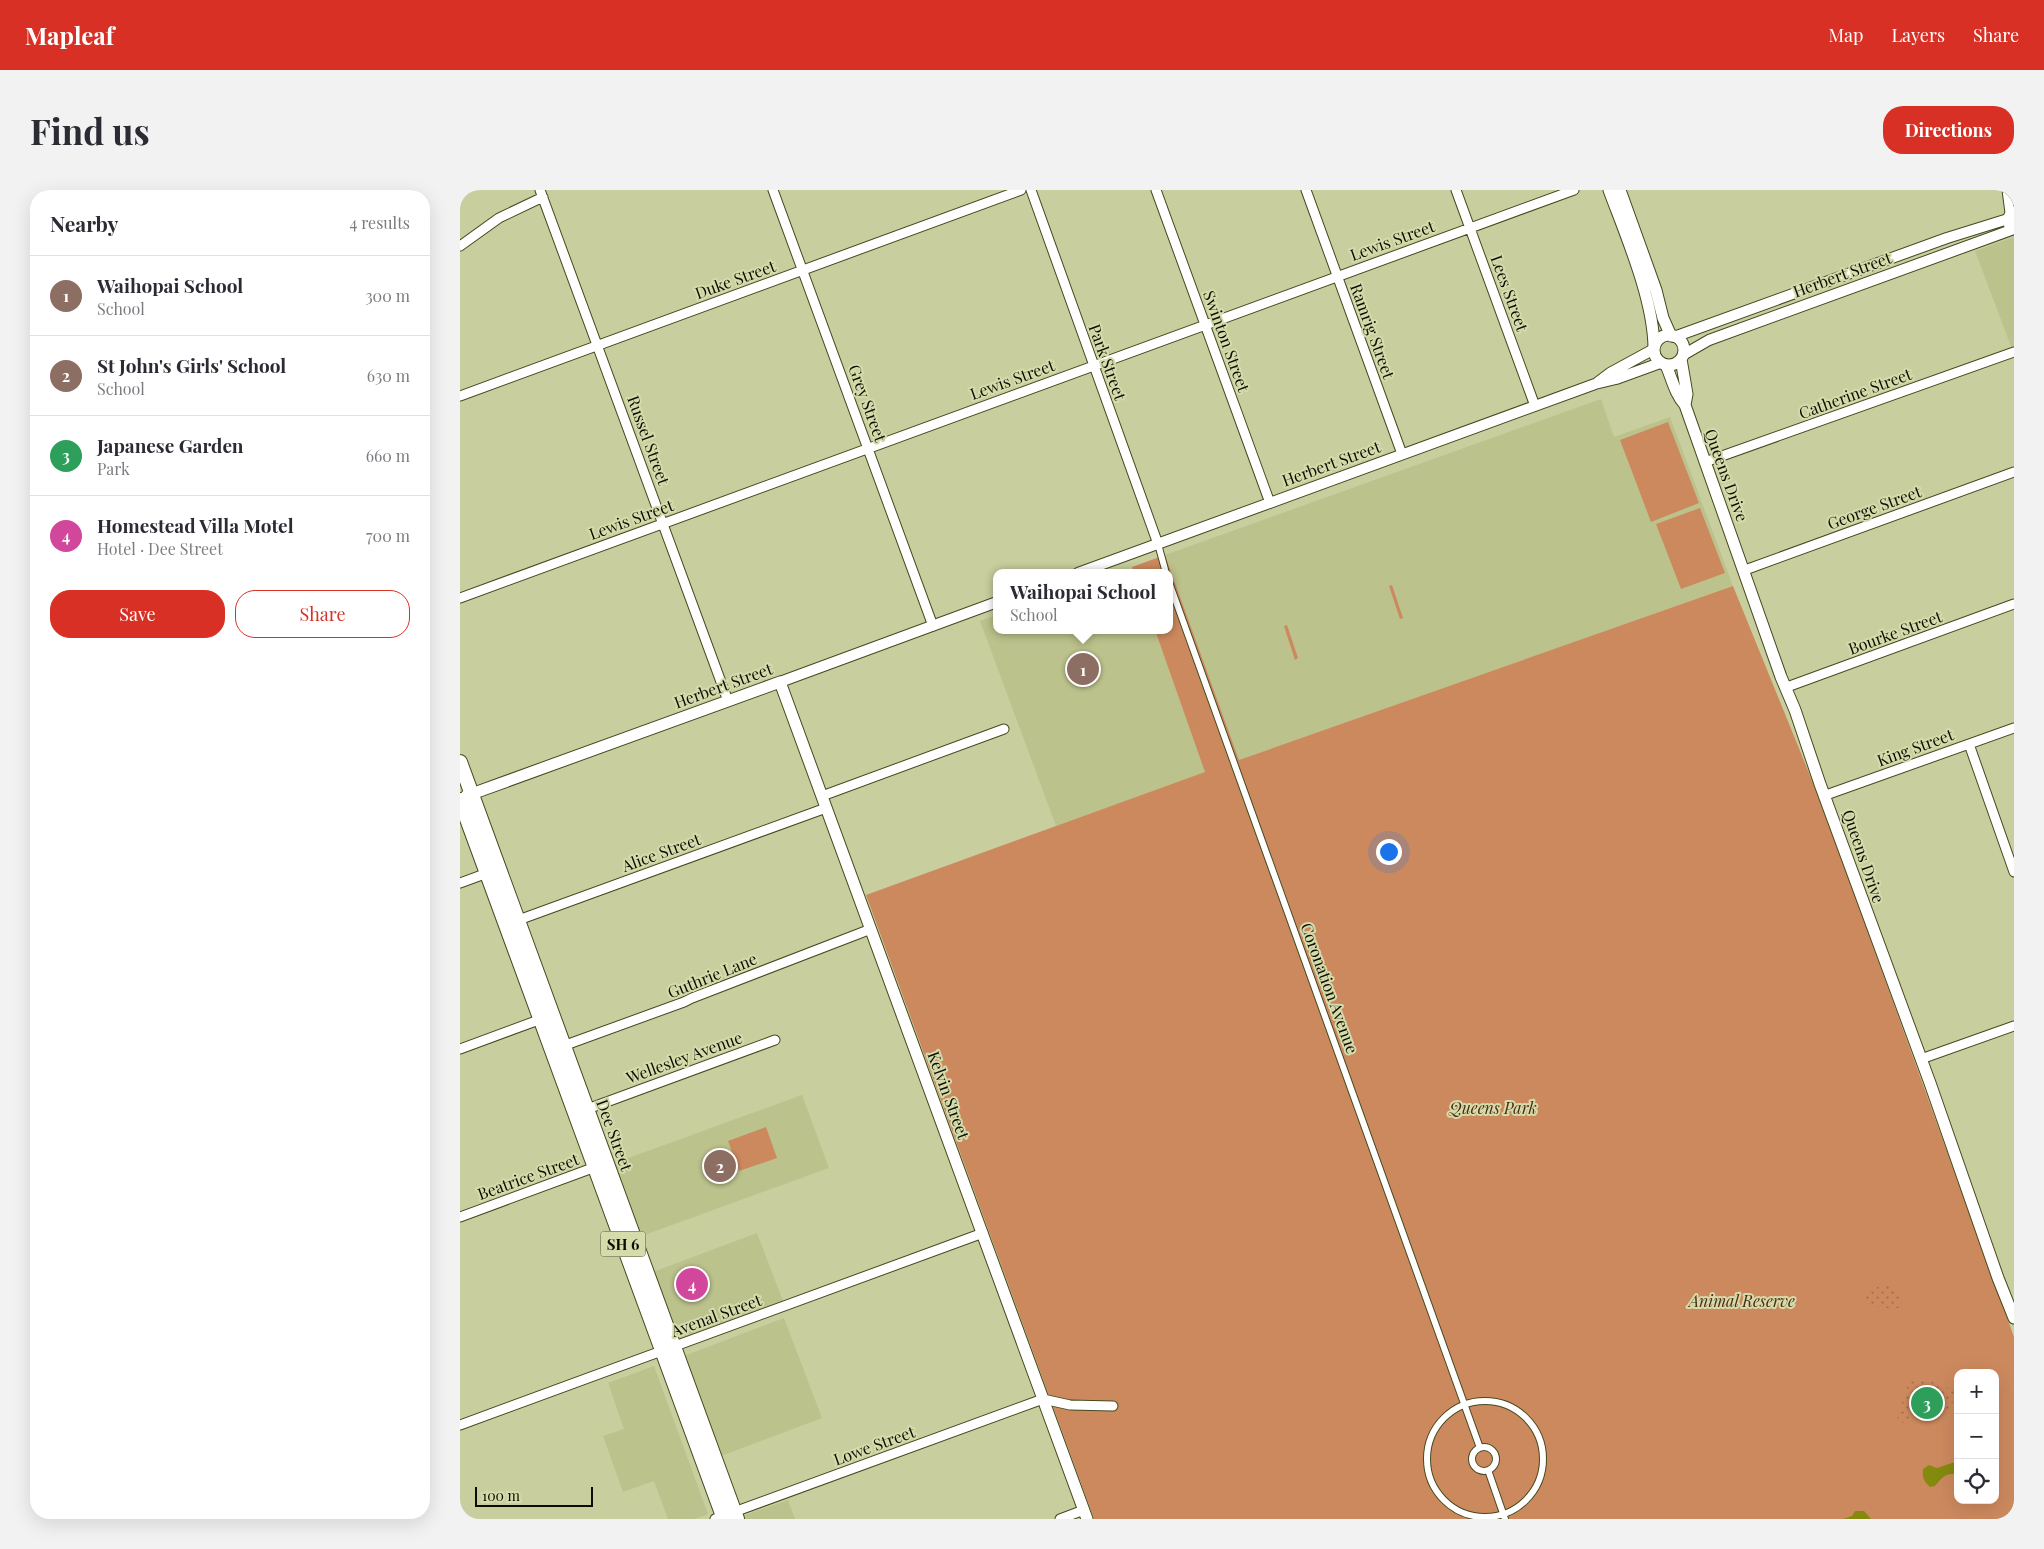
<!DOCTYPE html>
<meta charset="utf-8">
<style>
:root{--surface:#fff;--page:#f2f2f3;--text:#2b2b33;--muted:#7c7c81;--line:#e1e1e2;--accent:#d93025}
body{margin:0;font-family:"Playfair Display",serif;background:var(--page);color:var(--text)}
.controls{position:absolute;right:15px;bottom:15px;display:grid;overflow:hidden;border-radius:10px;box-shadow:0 5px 20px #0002}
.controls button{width:45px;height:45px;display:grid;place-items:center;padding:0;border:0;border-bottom:1px solid var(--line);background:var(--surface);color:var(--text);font:25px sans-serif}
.scale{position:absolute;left:15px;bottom:12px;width:118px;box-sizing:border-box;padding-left:5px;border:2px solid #0c0d01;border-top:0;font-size:14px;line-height:18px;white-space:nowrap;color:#0c0d01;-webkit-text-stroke:4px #d6dbab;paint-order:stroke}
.you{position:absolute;left:928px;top:661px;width:18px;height:18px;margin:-12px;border:4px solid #fff;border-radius:50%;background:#1a73e8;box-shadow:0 0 0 8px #1a73e833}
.badge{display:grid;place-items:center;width:32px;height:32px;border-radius:50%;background:var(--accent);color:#fff;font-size:16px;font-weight:700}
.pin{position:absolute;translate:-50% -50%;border:2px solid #fff;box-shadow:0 1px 5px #0006}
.popup{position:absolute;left:533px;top:379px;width:180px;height:65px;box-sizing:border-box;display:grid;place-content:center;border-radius:10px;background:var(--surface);filter:drop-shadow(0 1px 4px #0005);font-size:16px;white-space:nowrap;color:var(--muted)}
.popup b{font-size:19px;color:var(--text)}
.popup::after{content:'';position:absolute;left:50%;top:100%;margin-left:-10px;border:10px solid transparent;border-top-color:var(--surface)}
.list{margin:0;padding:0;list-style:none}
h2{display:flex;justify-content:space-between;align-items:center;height:65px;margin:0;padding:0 20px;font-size:21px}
h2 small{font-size:16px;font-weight:400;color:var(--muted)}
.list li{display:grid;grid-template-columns:32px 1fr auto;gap:15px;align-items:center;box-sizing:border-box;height:80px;padding:0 20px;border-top:1px solid var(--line)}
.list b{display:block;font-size:19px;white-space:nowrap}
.list p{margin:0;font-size:16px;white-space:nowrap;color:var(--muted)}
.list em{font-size:16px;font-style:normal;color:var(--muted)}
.actions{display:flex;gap:10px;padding:15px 20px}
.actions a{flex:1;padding:11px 0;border:1px solid var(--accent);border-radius:20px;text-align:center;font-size:18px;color:var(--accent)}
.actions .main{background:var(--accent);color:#fff}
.icon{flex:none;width:28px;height:28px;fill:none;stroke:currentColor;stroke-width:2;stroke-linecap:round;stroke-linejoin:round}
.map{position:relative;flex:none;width:1554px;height:1329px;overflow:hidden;border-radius:20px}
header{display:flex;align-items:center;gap:30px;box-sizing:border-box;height:70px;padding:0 25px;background:var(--accent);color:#fff}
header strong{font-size:24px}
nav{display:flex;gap:28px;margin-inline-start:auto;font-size:18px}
.intro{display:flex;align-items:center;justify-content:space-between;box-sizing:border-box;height:120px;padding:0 30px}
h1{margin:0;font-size:35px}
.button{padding:12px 22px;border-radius:20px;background:var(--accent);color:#fff;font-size:18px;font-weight:700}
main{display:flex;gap:30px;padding:0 30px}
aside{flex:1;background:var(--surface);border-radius:20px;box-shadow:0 5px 20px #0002}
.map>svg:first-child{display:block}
.built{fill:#bcc28c}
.park{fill:#cd895e;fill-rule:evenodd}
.garden{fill:url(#garden-dots)}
.water{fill:#848a0d}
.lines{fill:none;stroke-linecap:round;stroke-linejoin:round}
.pedestrian-casing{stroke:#46491e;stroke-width:8}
.minor-casing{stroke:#46491e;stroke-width:11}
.tertiary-casing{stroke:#46491e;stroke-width:12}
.secondary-casing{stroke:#46491e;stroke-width:13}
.primary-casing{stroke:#46491e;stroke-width:16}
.pedestrian{stroke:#fff;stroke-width:6}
.minor{stroke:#fff;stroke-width:9}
.tertiary{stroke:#fff;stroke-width:10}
.secondary{stroke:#fff;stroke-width:11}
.primary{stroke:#fff;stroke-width:14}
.labels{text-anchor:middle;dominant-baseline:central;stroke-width:4;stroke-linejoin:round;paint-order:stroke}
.shield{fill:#d6dbab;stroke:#494b34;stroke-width:1}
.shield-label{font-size:15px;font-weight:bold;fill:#0c0d01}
.street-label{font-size:16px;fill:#0c0d01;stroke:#d6dbab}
.park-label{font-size:16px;font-style:italic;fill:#4d2910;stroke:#d6dbab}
</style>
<header>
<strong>Mapleaf</strong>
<nav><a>Map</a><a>Layers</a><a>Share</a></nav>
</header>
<div class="intro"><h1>Find us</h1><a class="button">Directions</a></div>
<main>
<aside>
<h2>Nearby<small>4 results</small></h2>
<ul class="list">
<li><span class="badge" style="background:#8d6e63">1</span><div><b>Waihopai School</b><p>School</p></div><em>300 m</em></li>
<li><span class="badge" style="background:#8d6e63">2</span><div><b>St John's Girls' School</b><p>School</p></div><em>630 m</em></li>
<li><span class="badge" style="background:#2e9e5b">3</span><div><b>Japanese Garden</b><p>Park</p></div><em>660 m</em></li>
<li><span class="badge" style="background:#d1479c">4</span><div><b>Homestead Villa Motel</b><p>Hotel · Dee Street</p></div><em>700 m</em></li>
</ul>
<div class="actions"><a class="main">Save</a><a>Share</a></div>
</aside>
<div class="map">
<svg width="1554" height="1329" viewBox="0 0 1554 1329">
<defs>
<pattern id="garden-dots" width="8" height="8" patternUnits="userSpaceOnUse" patternTransform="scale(1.25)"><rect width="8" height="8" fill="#cd895e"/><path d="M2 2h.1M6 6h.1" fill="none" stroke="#a56e4b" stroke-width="1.8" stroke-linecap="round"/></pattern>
</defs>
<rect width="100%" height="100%" fill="#c9ce9e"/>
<path class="built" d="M 1554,47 L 1554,158 L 1552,159 L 1515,61 Z
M 1141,209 L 1154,247 L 1210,227 L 1273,396 L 779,570 L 705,365 Z
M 537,425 L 537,440 L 695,440 L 746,582 L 596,636 L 520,431 Z
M 342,905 L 369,978 L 179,1047 L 152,974 Z
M 297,1043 L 323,1111 L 219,1150 L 193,1082 Z
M 324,1128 L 362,1228 L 261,1266 L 224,1166 Z
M 194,1176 L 248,1324 L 235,1329 L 208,1329 L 194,1291 L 163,1302 L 143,1246 L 164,1239 L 148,1193 Z
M 328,1310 L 335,1329 L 280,1329 L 280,1327 Z"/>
<path class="park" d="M 1208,232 L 1239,313 L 1191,332 L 1160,250 Z
M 1240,318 L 1265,383 L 1221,399 L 1196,334 Z
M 705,365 L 779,570 L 1273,396 L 1362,615 L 1554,1147 L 1554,1329 L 634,1329 L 406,705 L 745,582 L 695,440 L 709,440 L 709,383 L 674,383 L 672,377 ZM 1498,1183 L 1535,1183 L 1535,1310 L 1498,1310 Z
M 932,395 L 943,428 L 940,429 L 929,396 Z
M 827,435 L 838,468 L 835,470 L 824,436 Z
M 306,937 L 317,968 L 279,981 L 268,951 Z"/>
<path class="garden" d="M 1426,1094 L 1430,1094 C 1436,1101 1442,1109 1443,1118 C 1426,1118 1413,1120 1399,1108 L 1415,1098 Z
M 1465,1189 L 1495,1201 L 1491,1220 L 1466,1223 L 1447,1235 L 1437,1229 L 1449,1191 Z"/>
<path class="water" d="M 1498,1271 L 1498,1284 C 1485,1283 1483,1287 1475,1296 L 1470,1297 C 1464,1292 1462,1287 1463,1279 L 1469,1275 L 1477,1278 Z
M 1395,1321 L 1404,1321 L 1411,1329 L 1383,1329 L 1392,1326 Z"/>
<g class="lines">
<defs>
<path id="pedestrian" d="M 698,354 L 706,383
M 709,392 L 1020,1258
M967 1269a58 58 0 1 1 116 0a58 58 0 1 1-116 0Z
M1012 1269a12 12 0 1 1 24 0a12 12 0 1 1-24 0Z
M 1028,1280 L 1045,1329"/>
<path id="minor" d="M 80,0 L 268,511
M 313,0 L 473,436
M 571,0 L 698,354
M 696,0 L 810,313
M 846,0 L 942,264
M 996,0 L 1075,216
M 1547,0 L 1550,23
M 0,56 L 39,28 L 83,7
M 0,206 L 561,0
M 1245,272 L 1554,162
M 1285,380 L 1554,282
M 0,408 L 1114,0
M 1327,497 L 1554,414
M 1509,554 L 1554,682
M 1366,605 L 1554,538
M 362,606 L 544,539
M 0,693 L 30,682
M 53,732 L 366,618
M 103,856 L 224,812 L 232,808 L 411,739
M 0,859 L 84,828
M 1461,869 L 1554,836
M 122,921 L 315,850
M 0,1027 L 138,976
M 0,1235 L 523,1043
M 255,1329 L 583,1209 L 610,1215 L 653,1216
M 600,1329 L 624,1320"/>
<path id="tertiary" d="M 1549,35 L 1549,26 L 1554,21
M 1214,147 L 1487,48 L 1548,29
M 1223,165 L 1249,150 L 1554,39
M 1138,192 L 1150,183 L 1194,159
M 618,383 L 1135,194 L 1156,189 L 1200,173
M 320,492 L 537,412"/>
<path id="secondary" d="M 1149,0 C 1166,46 1194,110 1194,159
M 1160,0 L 1196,100 L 1203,128 L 1211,146
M1194 160a15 15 0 1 1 30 0a15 15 0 1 1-30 0Z
M 1221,169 L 1227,204 L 1225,215
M 1206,175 C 1212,189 1215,204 1225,215 L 1321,487 L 1335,520 L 1360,594 L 1470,893 L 1538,1088 L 1554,1128
M 6,606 L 320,492 L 627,1329"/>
<path id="primary" d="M 0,572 L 277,1329
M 0,610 L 264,1329"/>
</defs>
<use href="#pedestrian" class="pedestrian-casing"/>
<use href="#minor" class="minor-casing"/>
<use href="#tertiary" class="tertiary-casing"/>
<use href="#secondary" class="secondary-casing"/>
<use href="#primary" class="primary-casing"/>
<use href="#pedestrian" class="pedestrian"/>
<use href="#minor" class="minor"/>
<use href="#tertiary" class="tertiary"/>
<use href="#secondary" class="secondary"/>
<use href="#primary" class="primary"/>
</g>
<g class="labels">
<rect class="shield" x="140.5" y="1041.5" width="45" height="25" rx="4"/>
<g class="shield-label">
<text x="163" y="1054">SH 6</text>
</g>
<g class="street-label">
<text transform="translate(932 50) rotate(-20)">Lewis Street</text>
<text transform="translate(1382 84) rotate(-20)">Herbert Street</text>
<text transform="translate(275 89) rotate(-20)">Duke Street</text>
<text transform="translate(1050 103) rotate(70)">Lees Street</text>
<text transform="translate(913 141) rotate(70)">Ramrig Street</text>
<text transform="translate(767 151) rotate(70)">Swinton Street</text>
<text transform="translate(648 172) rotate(70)">Park Street</text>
<text transform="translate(552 189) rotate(-20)">Lewis Street</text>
<text transform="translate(1395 203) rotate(-20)">Catherine Street</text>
<text transform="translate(408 213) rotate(70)">Grey Street</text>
<text transform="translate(189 250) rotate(70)">Russel Street</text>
<text transform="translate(871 273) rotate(-20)">Herbert Street</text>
<text transform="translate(1267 285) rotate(70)">Queens Drive</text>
<text transform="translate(1414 317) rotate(-20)">George Street</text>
<text transform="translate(171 329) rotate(-20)">Lewis Street</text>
<text transform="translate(1435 442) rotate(-20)">Bourke Street</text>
<text transform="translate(263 495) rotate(-20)">Herbert Street</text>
<text transform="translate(1455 557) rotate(-20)">King Street</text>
<text transform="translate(201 662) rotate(-20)">Alice Street</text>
<text transform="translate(1404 666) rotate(71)">Queens Drive</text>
<text transform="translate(252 785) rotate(-22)">Guthrie Lane</text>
<text transform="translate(870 798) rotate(70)">Coronation Avenue</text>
<text transform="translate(224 867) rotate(-20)">Wellesley Avenue</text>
<text transform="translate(489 905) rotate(70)">Kelvin Street</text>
<text transform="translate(155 945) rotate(70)">Dee Street</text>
<text transform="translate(68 986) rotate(-20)">Beatrice Street</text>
<text transform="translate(256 1125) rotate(-20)">Avenal Street</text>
<text transform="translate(414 1255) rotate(-20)">Lowe Street</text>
</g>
<g class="park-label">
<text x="1033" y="917">Queens Park</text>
<text x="1282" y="1110">Animal Reserve</text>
</g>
</g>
</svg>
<div class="controls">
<button>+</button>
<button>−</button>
<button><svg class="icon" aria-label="locate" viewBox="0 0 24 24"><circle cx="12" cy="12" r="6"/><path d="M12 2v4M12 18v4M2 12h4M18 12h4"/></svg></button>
</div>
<div class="scale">100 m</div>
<div class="you"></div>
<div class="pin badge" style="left:623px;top:479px;background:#8d6e63">1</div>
<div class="popup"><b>Waihopai School</b>School</div>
<div class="pin badge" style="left:260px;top:976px;background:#8d6e63">2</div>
<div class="pin badge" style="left:1467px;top:1213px;background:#2e9e5b">3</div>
<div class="pin badge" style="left:232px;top:1094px;background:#d1479c">4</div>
</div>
</main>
